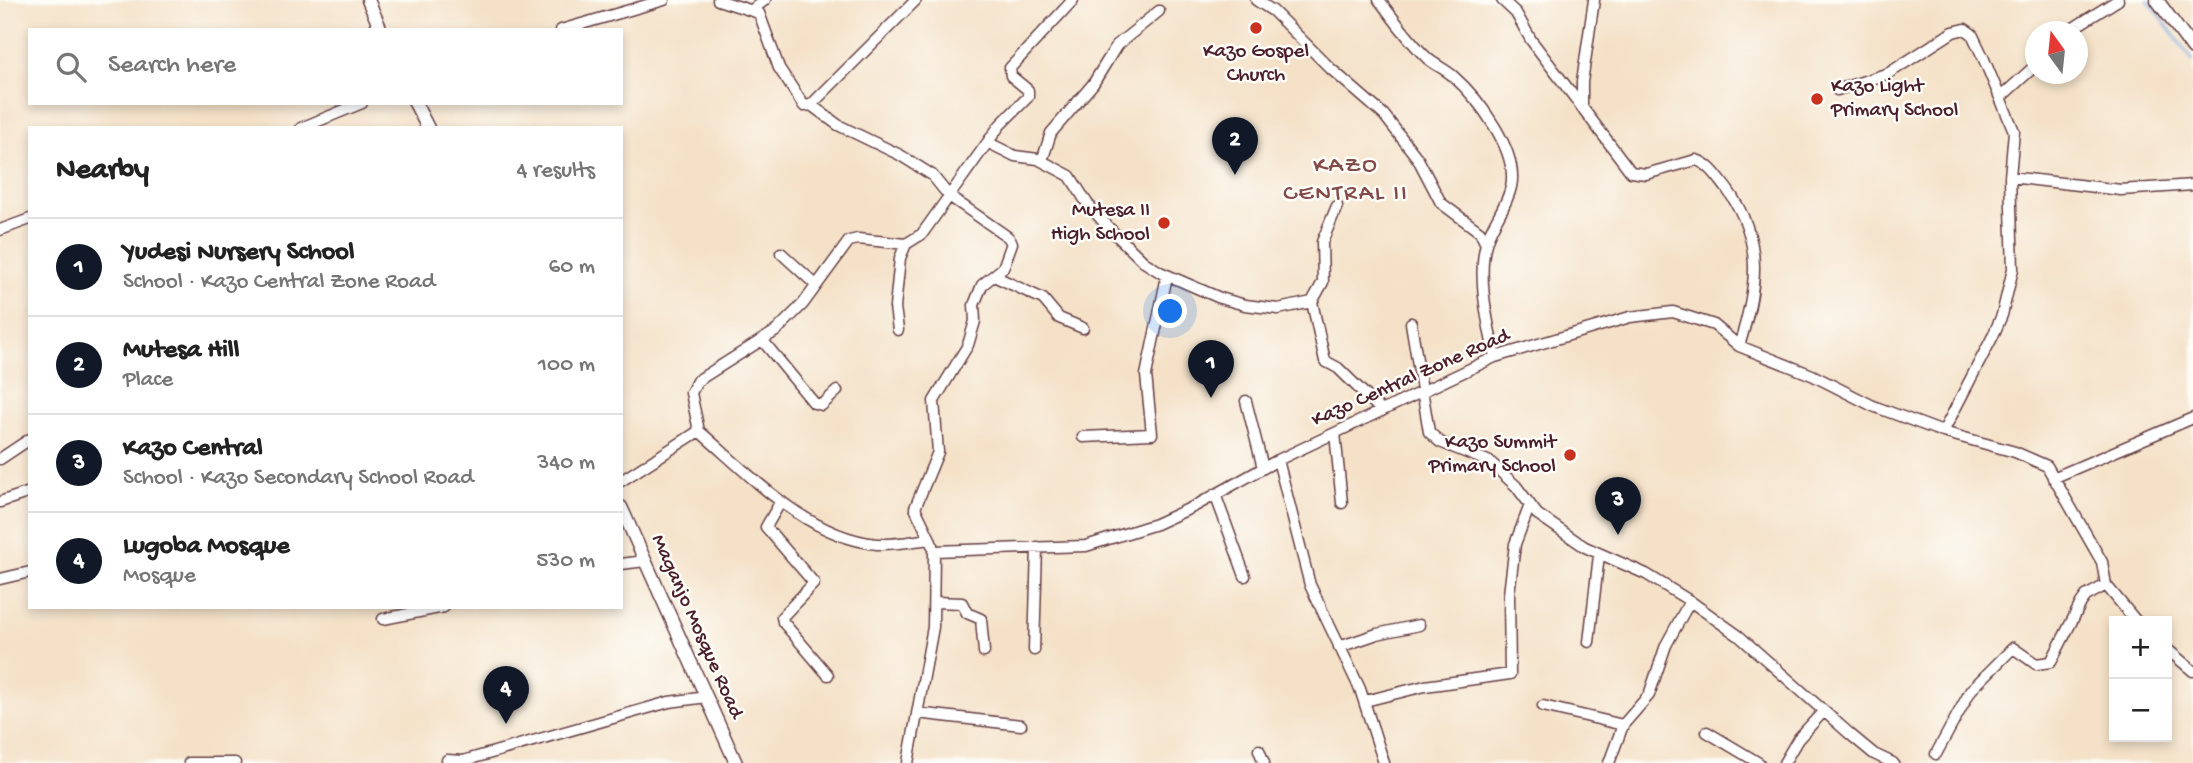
<!DOCTYPE html>
<meta charset="utf-8">
<style>
:root{--surface:#fff;--page:#f2f2f2;--text:#222;--muted:#767676;--line:#e0e0e0;--accent:#111827}
body{margin:0;font-family:"Gochi Hand",sans-serif;background:var(--page);color:var(--text)}
.controls{position:absolute;right:21px;bottom:21px;display:grid;overflow:hidden;border-radius:0px;box-shadow:0 4px 10px #0003}
.controls button{width:63px;height:63px;display:grid;place-items:center;padding:0;border:0;border-bottom:2px solid var(--line);background:var(--surface);color:var(--text);font:35px sans-serif}
.compass{position:absolute;left:2025px;top:21px;width:63px;height:63px;border-radius:50%;background:var(--surface);box-shadow:0 4px 10px #0003;rotate:345deg}
.you{position:absolute;left:1171px;top:312px;width:24px;height:24px;margin:-18px;border:5px solid #fff;border-radius:50%;background:#1a73e8;box-shadow:0 0 0 10px #1a73e833}
.badge{display:grid;place-items:center;width:46px;height:46px;border-radius:50%;background:var(--accent);color:#fff;font-size:23px;font-weight:700}
.pin{position:absolute;translate:-50% -58px;filter:drop-shadow(0 2px 4px #0008)}
.pin::after{content:'';position:absolute;top:37px;width:24px;height:21px;background:inherit;clip-path:polygon(0 0,100% 0,50% 100%)}
.list{margin:0;padding:0;list-style:none}
h2{display:flex;justify-content:space-between;align-items:center;height:91px;margin:0;padding:0 28px;font-size:30px}
h2 small{font-size:23px;font-weight:400;color:var(--muted)}
.list li{display:grid;grid-template-columns:46px 1fr auto;gap:21px;align-items:center;box-sizing:border-box;height:98px;padding:0 28px;border-top:2px solid var(--line)}
.list b{display:block;font-size:26px;white-space:nowrap}
.list p{margin:0;font-size:23px;white-space:nowrap;color:var(--muted)}
.list em{font-size:23px;font-style:normal;color:var(--muted)}
.icon{flex:none;width:38px;height:38px;fill:none;stroke:currentColor;stroke-width:2;stroke-linecap:round;stroke-linejoin:round}
.map{position:relative;flex:none;width:2193px;height:763px;overflow:hidden}
.search{position:absolute;background:var(--surface);box-shadow:0 4px 10px #0003;left:28px;top:28px;width:595px;height:77px;display:flex;align-items:center;gap:18px;box-sizing:border-box;padding:0 24px;border-radius:0px;color:var(--muted);font-size:26px}
.panel{position:absolute;background:var(--surface);box-shadow:0 4px 10px #0003;left:28px;top:126px;width:595px;height:483px;border-radius:0px}
.map>svg:first-child{display:block}
.lines{fill:none;stroke-linecap:round;stroke-linejoin:round}
.stream{stroke:#74a8e0;stroke-width:2.5}
.minor-casing{stroke:#643c42;stroke-width:13}
.tertiary-casing{stroke:#643c42;stroke-width:15}
.minor{stroke:#fff;stroke-width:10}
.tertiary{stroke:#fff;stroke-width:12}
.poi-dot{fill:#c8321e;stroke:#fdfcf7;stroke-width:2.5}
.labels{text-anchor:middle;dominant-baseline:central;stroke-width:5;stroke-linejoin:round;paint-order:stroke}
.poi-label{font-size:21px;fill:#4a1f2b;stroke:#fdfcf7;text-anchor:end}
.street-label{font-size:21px;fill:#4a1f2b;stroke:#fdfcf7}
.quarter-label{font-size:24px;letter-spacing:2px;fill:#824a48;stroke:#fdfcf7}
</style>
<div class="map">
<svg width="2193" height="763" viewBox="0 0 2193 763">
<rect width="100%" height="100%" fill="#fdfcf7"/>
<filter id="ink" filterUnits="userSpaceOnUse"><feTurbulence type="fractalNoise" baseFrequency=".0143" numOctaves="2"/><feDisplacementMap in="SourceGraphic" scale="14" xChannelSelector="R" yChannelSelector="G"/><feConvolveMatrix kernelMatrix="1 2 1 2 8 2 1 2 1" color-interpolation-filters="sRGB"/></filter>
<filter id="wash" filterUnits="userSpaceOnUse"><feTurbulence type="fractalNoise" baseFrequency=".00686" numOctaves="4" result="noise"/><feDisplacementMap in="SourceGraphic" scale="28" xChannelSelector="R" yChannelSelector="G"/><feGaussianBlur stdDeviation="1.57" result="paint"/><feColorMatrix in="noise" values="0 0 0 0 0 0 0 0 0 0 0 0 0 0 0 0 0 1.4 0 .05"/><feComposite in="paint" operator="in"/></filter>
<g filter="url(#wash)">
<rect width="100%" height="100%" fill="#f4e1c7"/>
<g class="lines">
<path class="stream" d="M 2148,0 L 2193,61"/>
</g>
</g>
<g filter="url(#ink)">
<g class="lines">
<defs>
<path id="minor" d="M 718,0 L 759,13 L 779,68 L 804,106 L 811,105 L 838,125 L 900,155 L 932,175 L 949,196 L 1008,237 L 1012,243 L 1003,268 L 982,285 L 974,305 L 975,321 L 968,345 L 934,401 L 938,452 L 915,508 L 930,539
M 1256,0 L 1273,11 L 1331,69 L 1384,115 L 1418,159 L 1441,203 L 1480,232 L 1486,244
M 1379,0 C 1394,19 1409,41 1427,58 C 1435,65 1445,69 1453,76 C 1478,98 1519,151 1511,187 C 1507,206 1493,222 1487,240 C 1476,275 1488,323 1495,357
M 1502,0 L 1516,13 L 1531,40 L 1631,172 L 1646,174 L 1696,160 C 1710,164 1718,178 1727,189 C 1765,242 1757,288 1739,346
M 753,9 L 765,0
M 561,30 L 664,0
M 2067,32 L 2118,0
M 1837,90 L 1889,73 L 1953,32 L 1965,29 L 1972,34 L 1983,57 L 2014,131 L 2010,177 L 2013,269 L 2002,315 L 1993,336 L 1943,432
M 2002,96 L 2036,65
M 811,105 L 916,0
M 1582,108 L 1582,82 L 1594,0
M 301,128 L 362,103
M 989,143 L 1015,156 L 1038,159 L 1070,176 L 1087,203 L 1109,228 L 1144,262 L 1160,272 L 1220,298 L 1245,305 L 1278,309 L 1312,302
M 1042,161 L 1051,133 L 1093,84 L 1117,45 L 1159,11
M 2010,177 L 2121,190 L 2193,185
M 1337,206 L 1322,242 L 1323,282 L 1312,302 L 1325,361 L 1338,368 L 1382,411
M 0,230 L 30,219
M 781,253 L 816,285
M 994,276 L 1043,299 L 1059,318 L 1083,328
M 1411,323 L 1429,432 L 1440,442 L 1490,462 L 1516,486 L 1537,514 L 1585,547 L 1646,574 L 1690,601 L 1739,636 L 1851,735 L 1874,754 L 1893,763
M 898,330 L 895,307 L 900,258 L 906,244
M 763,341 L 814,403 L 822,405 L 837,391
M 1246,401 L 1263,468
M 699,431 C 750,475 807,537 877,544 C 894,545 913,541 930,539 L 932,545
M 1335,433 L 1342,503
M 1083,437 L 1152,434 L 1146,375 L 1167,276
M 0,459 L 30,439
M 1278,460 L 1310,585 L 1360,689 L 1384,763
M 2053,478 L 2193,418
M 621,481 L 699,431 L 691,393 L 697,381 L 776,331 L 803,304 L 849,241 L 858,239 L 906,244 L 922,234 L 1000,125 L 1028,97 L 1028,90 L 1011,76 L 1010,68 L 1073,0
M 1215,494 L 1245,576
M 781,501 L 766,527 L 814,583 L 782,617 L 783,622 L 828,675
M 0,502 L 30,492
M 621,564 L 645,561
M 0,579 L 30,572
M 934,602 L 962,603 L 967,613 L 981,619 L 984,652
M 383,619 L 444,607
M 1589,642 L 1599,555
M 1339,647 L 1377,634 L 1419,625
M 2167,649 L 2193,671
M 1034,650 L 1037,547
M 1365,701 L 1425,686 L 1510,674 L 1509,594 L 1515,544 L 1530,505
M 1543,706 L 1623,725
M 917,713 L 1021,725
M 1707,732 L 1759,763
M 1259,750 L 1264,763
M 1936,754 L 1971,690 L 2013,648 L 2036,664 L 2051,662 L 2081,603 L 2086,596 L 2106,585
M 447,760 L 463,761 L 669,702 L 707,697
M 189,763 L 235,763
M 908,763 L 933,627 L 934,551 L 1086,546 L 1156,524 L 1195,506 L 1278,460 L 1495,357 L 1630,317 L 1673,312 L 1714,325 L 1739,346 L 1812,375 L 1873,406 L 1943,432 L 2015,452 L 2047,466 L 2102,562 L 2106,585 L 2136,621
M 1609,763 L 1623,725 L 1649,695 L 1666,645 L 1690,601
M 1784,763 L 1798,739 L 1823,712"/>
<path id="tertiary" d="M 368,0 L 381,30
M 2157,0 L 2193,49
M 415,103 L 428,128
M 621,507 L 736,763"/>
</defs>
<use href="#minor" class="minor-casing"/>
<use href="#tertiary" class="tertiary-casing"/>
<use href="#minor" class="minor"/>
<use href="#tertiary" class="tertiary"/>
</g>
</g>
<g class="poi-dot">
<circle cx="1256" cy="28" r="7"/>
<circle cx="1817" cy="99" r="7"/>
<circle cx="1164" cy="223" r="7"/>
<circle cx="1570" cy="455" r="7"/>
</g>
<g class="labels">
<g class="poi-label">
<text x="1256" y="52" text-anchor="middle">Kazo Gospel<tspan x="1256" dy="24">Church</tspan></text>
<text x="1831" y="87" text-anchor="start">Kazo Light<tspan x="1831" dy="24">Primary School</tspan></text>
<text x="1150" y="211">Mutesa II<tspan x="1150" dy="24">High School</tspan></text>
<text x="1556" y="443">Kazo Summit<tspan x="1556" dy="24">Primary School</tspan></text>
</g>
<g class="street-label">
<text transform="translate(1411 379) rotate(-24)">Kazo Central Zone Road</text>
<text transform="translate(696 627) rotate(66)">Maganjo Mosque Road</text>
</g>
<g class="quarter-label">
<text x="1346" y="166">KAZO<tspan x="1346" dy="28">CENTRAL II</tspan></text>
</g>
</g>
</svg>
<div class="controls">
<button>+</button>
<button>−</button>
</div>
<svg class="compass" viewBox="-18 -18 36 36"><path d="M0-13l5 13h-10z" fill="#e53935"/><path d="M0 13l5-13h-10z" fill="#767676"/></svg>
<div class="you"></div>
<div class="pin badge" style="left:1211px;top:398px">1</div>
<div class="pin badge" style="left:1235px;top:175px">2</div>
<div class="pin badge" style="left:1618px;top:535px">3</div>
<div class="pin badge" style="left:506px;top:724px">4</div>
<div class="search"><svg class="icon" aria-label="search" viewBox="0 0 24 24"><circle cx="10" cy="10" r="6"/><path d="M15 15l6 6"/></svg>Search here</div>
<section class="panel">
<h2>Nearby<small>4 results</small></h2>
<ul class="list">
<li><span class="badge">1</span><div><b>Yudesi Nursery School</b><p>School · Kazo Central Zone Road</p></div><em>60 m</em></li>
<li><span class="badge">2</span><div><b>Mutesa Hill</b><p>Place</p></div><em>100 m</em></li>
<li><span class="badge">3</span><div><b>Kazo Central</b><p>School · Kazo Secondary School Road</p></div><em>340 m</em></li>
<li><span class="badge">4</span><div><b>Lugoba Mosque</b><p>Mosque</p></div><em>530 m</em></li>
</ul>
</section>
</div>
